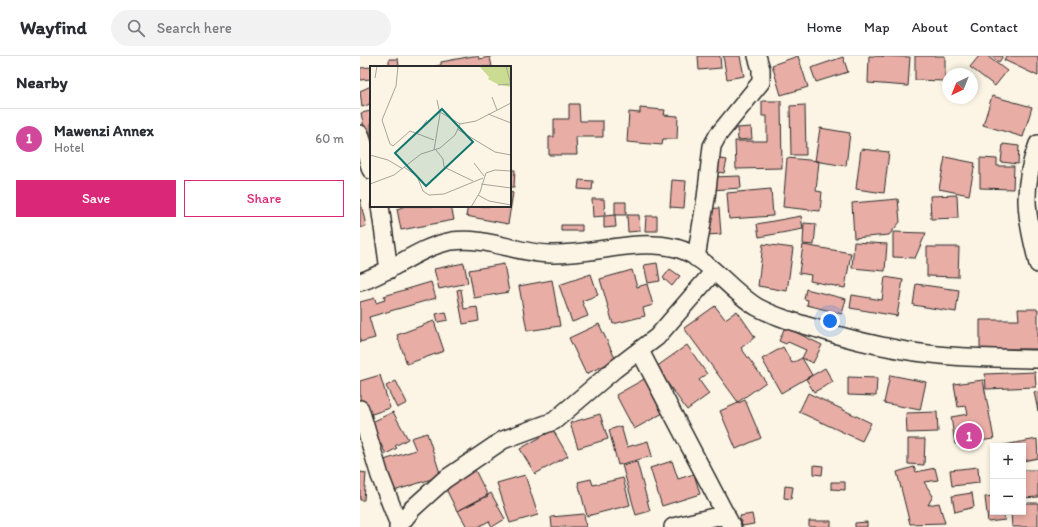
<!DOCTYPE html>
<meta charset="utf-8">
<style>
:root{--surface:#fff;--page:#f2f2f3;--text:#2b2b33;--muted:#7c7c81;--line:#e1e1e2;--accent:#db2777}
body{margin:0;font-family:Itim,sans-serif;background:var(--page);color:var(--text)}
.controls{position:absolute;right:12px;bottom:12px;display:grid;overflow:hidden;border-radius:0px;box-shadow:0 2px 6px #0003}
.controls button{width:36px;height:36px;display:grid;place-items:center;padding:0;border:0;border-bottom:1px solid var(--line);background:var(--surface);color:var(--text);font:20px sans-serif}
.compass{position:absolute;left:582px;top:12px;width:36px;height:36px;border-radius:50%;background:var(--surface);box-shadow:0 2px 6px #0003;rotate:223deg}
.you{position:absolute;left:470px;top:265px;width:14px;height:14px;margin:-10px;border:3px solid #fff;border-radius:50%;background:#1a73e8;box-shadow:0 0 0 6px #1a73e833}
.badge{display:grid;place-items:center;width:26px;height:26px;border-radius:50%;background:var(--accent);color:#fff;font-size:13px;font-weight:700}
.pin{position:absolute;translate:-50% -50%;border:2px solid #fff;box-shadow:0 1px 4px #0006}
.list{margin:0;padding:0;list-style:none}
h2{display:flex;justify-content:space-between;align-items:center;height:52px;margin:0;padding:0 16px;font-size:17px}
h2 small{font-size:13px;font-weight:400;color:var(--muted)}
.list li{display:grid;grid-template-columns:26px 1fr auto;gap:12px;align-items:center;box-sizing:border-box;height:60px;padding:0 16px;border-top:1px solid var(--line)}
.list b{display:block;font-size:15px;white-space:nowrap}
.list p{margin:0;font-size:13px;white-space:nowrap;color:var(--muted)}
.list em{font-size:13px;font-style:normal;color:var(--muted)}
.actions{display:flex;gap:8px;padding:12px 16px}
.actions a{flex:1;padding:9px 0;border:1px solid var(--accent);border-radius:0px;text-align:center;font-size:14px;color:var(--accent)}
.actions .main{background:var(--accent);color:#fff}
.icon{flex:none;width:22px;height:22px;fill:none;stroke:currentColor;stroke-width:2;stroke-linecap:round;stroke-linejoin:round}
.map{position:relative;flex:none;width:678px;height:471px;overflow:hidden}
header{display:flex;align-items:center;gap:24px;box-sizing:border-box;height:56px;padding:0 20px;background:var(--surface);border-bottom:1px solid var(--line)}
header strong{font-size:19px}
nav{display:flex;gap:22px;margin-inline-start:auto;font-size:14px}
.search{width:280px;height:36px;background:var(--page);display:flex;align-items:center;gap:10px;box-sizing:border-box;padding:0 14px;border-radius:22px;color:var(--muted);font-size:15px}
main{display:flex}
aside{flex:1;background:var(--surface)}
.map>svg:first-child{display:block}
.building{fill:#e8ada5;stroke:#2b2b2b}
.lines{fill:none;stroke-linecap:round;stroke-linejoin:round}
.street-casing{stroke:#2b2b2b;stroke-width:20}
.street{stroke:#fcf5e5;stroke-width:17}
.inset-road{fill:none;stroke:#a8a49b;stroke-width:1}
.view{fill:#0f766e;fill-opacity:0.15;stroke:#0f766e;stroke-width:2}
.inset-edge{fill:none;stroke:#2b2b2b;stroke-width:2}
</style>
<header>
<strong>Wayfind</strong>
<div class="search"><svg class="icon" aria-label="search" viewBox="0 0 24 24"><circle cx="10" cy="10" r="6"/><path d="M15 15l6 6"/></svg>Search here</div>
<nav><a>Home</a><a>Map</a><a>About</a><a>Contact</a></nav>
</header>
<main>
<aside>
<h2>Nearby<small></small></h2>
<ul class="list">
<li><span class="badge" style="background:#d1479c">1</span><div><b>Mawenzi Annex</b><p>Hotel</p></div><em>60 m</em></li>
</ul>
<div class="actions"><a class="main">Save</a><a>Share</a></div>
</aside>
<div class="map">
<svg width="678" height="471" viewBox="0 0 678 471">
<rect width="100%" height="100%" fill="#fcf5e5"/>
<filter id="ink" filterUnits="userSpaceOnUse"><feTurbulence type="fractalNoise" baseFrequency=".025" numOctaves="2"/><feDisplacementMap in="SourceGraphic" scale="8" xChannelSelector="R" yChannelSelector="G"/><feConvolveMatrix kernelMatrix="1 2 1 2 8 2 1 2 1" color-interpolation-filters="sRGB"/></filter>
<g filter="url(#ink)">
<path class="building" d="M 113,0 L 118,0 L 119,3 L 130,1 L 132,11 L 73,11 L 81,9 L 81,6 Z
M 338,0 L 360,0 L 361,12 L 339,14 Z
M 363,0 L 380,0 L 384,20 L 367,23 Z
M 438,0 L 448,31 L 421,39 L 412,9 Z
M 509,0 L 550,1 L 548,30 L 508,27 Z
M 555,0 L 585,0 L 585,25 L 555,24 Z
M 619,0 L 627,0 L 647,15 L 635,30 L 610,11 Z
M 630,0 L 643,0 L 639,6 Z
M 646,0 L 678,0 L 678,20 L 644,4 Z
M 483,1 L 488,16 L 456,26 L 451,12 Z
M 29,3 L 38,3 L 39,10 L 29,10 Z
M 11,11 L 11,23 L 0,24 L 0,12 Z
M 11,30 L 10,48 L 2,51 L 0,35 Z
M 632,40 L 672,51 L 663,81 L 623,69 Z
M 402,45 L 421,45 L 422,112 L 376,113 L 375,85 L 407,85 L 407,60 L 402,60 Z
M 209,48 L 219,48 L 220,65 L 243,65 L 243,81 L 216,81 L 217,99 L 189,99 L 189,81 L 194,81 L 194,63 L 209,63 Z
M 445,49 L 446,99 L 431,99 L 430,50 Z
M 280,52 L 305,54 L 304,59 L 318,60 L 317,83 L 303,83 L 302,89 L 267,86 L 269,56 L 280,57 Z
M 11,55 L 11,89 L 8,90 L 1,57 Z
M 391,71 L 392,83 L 378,84 L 377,72 Z
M 460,72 L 490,77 L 486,110 L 455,105 Z
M 643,88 L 659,90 L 658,108 L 641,106 Z
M 501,93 L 529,96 L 524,137 L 496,133 Z
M 585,101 L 615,107 L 609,139 L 579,133 Z
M 354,102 L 367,104 L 364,117 L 352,115 Z
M 427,102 L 459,105 L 456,135 L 462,136 L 460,155 L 423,151 Z
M 620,102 L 637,103 L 637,110 L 654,110 L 653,133 L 620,132 Z
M 150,114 L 155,114 L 154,131 L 150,131 Z
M 380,120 L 381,132 L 351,134 L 351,121 Z
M 219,124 L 233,125 L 232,134 L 218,133 Z
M 312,124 L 326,125 L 324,152 L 310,151 Z
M 411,133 L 413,160 L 369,163 L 367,137 Z
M 150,136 L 153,137 L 148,168 L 106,160 L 108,150 L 150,150 Z
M 597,139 L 598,162 L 571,163 L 570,140 Z
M 0,143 L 6,170 L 0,172 Z
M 232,143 L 244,143 L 245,160 L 255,159 L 256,171 L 244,172 L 244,160 L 233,161 Z
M 538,143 L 540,166 L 529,179 L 494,182 L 492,147 Z
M 255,146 L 266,146 L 266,159 L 255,159 Z
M 45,150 L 91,150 L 94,164 L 41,174 L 37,153 Z
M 359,152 L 361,178 L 348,179 L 346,153 Z
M 267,159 L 279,159 L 280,175 L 268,176 Z
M 286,160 L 297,160 L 297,175 L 285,175 Z
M 441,160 L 443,173 L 399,181 L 397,168 Z
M 444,167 L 456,168 L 454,189 L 443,188 Z
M 201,169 L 222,169 L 222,175 L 201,175 Z
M 533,176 L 566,177 L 555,202 L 533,201 Z
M 494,186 L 527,188 L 525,215 L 492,212 Z
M 403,188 L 433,192 L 427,235 L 398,230 Z
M 443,189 L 491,197 L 485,232 L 450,225 L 451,219 L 439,217 Z
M 567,191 L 599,191 L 598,221 L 567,220 Z
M 104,207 L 108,227 L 79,233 L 74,213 Z
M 297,207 L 300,225 L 288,227 L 284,209 Z
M 144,208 L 149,236 L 114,242 L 109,214 Z
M 310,213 L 320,220 L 312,230 L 303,222 Z
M 272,214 L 277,231 L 287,228 L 293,249 L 283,252 L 285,260 L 253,268 L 240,223 Z
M 231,218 L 238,239 L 222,245 L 228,260 L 212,266 L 199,229 Z
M 525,221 L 543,224 L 537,260 L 490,252 L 492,239 L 522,244 Z
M 192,224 L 200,270 L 167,275 L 159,230 Z
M 71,226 L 76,242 L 9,261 L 15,282 L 0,286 L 0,246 L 15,242 L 16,247 L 25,244 L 24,240 Z
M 556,228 L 599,234 L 596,256 L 553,249 Z
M 101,233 L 104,253 L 117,251 L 119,265 L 103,268 L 97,234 Z
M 446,233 L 486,243 L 482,258 L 447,249 L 448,244 L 444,243 Z
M 355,250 L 365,263 L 377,255 L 395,281 L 381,292 L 406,326 L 378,346 L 324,272 Z
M 658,253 L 678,253 L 678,293 L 620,293 L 620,264 L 659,264 Z
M 86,256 L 88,264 L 78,266 L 76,258 Z
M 74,265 L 84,295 L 47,308 L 37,279 Z
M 239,268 L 256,304 L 226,318 L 209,282 Z
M 425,271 L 462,289 L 453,307 L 442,302 L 446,294 L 428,286 L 426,288 L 419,285 Z
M 327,289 L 347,318 L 339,324 L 349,338 L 327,354 L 296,311 Z
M 423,291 L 432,307 L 442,302 L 452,319 L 421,337 L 402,303 Z
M 465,312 L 473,326 L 454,336 L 446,323 Z
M 675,316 L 676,331 L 626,333 L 625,318 Z
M 20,319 L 30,352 L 6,360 L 0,342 L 0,325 Z
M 530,319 L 566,326 L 560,354 L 524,347 Z
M 488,321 L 517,322 L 516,340 L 488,339 Z
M 286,322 L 305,356 L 274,373 L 256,339 Z
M 623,324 L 634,383 L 595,388 L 591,361 L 608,358 L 606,350 L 598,351 L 594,328 Z
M 36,325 L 47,347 L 37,352 L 26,330 Z
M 678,335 L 678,355 L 674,336 Z
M 448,337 L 511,367 L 502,385 L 439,356 Z
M 385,344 L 401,382 L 376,393 L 360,355 Z
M 33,356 L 48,383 L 35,390 L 37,392 L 26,398 L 10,367 Z
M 577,356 L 578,376 L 547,377 L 546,357 Z
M 240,358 L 248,383 L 218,392 L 210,367 Z
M 261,370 L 267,391 L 288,385 L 292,400 L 258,409 L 249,374 Z
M 193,374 L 208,400 L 175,418 L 160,393 Z
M 67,377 L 81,420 L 34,435 L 24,404 L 56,394 L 51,382 Z
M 548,383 L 565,383 L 564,409 L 548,408 Z
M 677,383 L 678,402 L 663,405 L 663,390 L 639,390 Z
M 312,405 L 318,423 L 334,418 L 340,438 L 302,450 L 290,412 Z
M 277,406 L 290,455 L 276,459 L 262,409 Z
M 454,409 L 463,410 L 462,419 L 454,418 Z
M 554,411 L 556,416 L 575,412 L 578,424 L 564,426 L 573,440 L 568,449 L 579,447 L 585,467 L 550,468 L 537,416 Z
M 618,411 L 619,427 L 592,430 L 590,414 Z
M 115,414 L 128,440 L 97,455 L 84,429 Z
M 663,414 L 678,414 L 678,441 L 663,442 Z
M 0,416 L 6,417 L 4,444 L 0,444 Z
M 165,419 L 178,459 L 150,467 L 137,427 Z
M 263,422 L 270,449 L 227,460 L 218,426 L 231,423 L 233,429 Z
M 471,426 L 485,426 L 485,434 L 471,433 Z
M 425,430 L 433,431 L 431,443 L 424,442 Z
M 131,437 L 145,463 L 132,471 L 129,465 L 118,471 L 107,471 L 98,455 Z
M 612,437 L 614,451 L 595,456 L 592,440 Z
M 633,440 L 633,456 L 643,456 L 645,464 L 628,466 L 625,441 Z
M 663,447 L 678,447 L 678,471 L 652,471 L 651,456 L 663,456 Z
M 224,458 L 226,471 L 192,471 L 191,461 Z
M 392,458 L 394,468 L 382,470 L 380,460 Z
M 449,465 L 471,465 L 471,471 L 449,471 Z
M 507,466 L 507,471 L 495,471 L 495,467 Z"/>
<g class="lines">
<defs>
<path id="street" d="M 0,78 L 11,114
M 678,88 C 660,134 667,162 678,208
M 20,150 L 29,214
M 336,202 L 346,142 L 352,90 L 358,79 L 401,26 L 401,13 L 397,0
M 0,226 C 32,216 58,191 92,185 C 126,180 158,198 191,198 C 235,199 273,182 316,192 C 347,200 370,235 397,251 C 416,261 437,267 458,273 C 485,282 514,289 542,294 C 586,302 633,302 678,303
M 280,295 L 372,471
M 0,353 L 20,420 L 39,469
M 38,471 L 52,453 L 84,424 L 143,384 L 194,365 L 255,313 L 297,281 L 354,215
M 313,471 L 366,458"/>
</defs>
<use href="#street" class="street-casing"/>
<use href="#street" class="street"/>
</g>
</g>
<g transform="translate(10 10)">
<rect width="141" height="141" fill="#fcf5e5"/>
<path d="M 109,0 L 141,1 L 141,21 L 129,19 L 118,13 L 119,11 Z" fill="#cadc91"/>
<path class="inset-road" d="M 28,0 L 26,20 L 12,54 L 20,78 L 23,80 L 40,65 L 64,74M 136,0 L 141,19M 5,12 L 7,0M 128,19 L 140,18M 122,31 L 127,44M 70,46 L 90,58M 118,48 L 141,57M 87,63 L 125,86 L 141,89M 47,68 L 57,54M 64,84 L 70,48 L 67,34M 66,84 L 73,93 L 74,101 L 103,115M 0,89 L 18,94 L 33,103M 104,97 L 114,110M 34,101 L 47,110 L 53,125 L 59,129 L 74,128 L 113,112M 0,118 L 24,109 L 51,88 L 70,82 L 85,69 L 90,58 L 106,55 L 141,37M 111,118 L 141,122M 108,129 L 119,135 L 141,139M 101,141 L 110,126 L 116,107 L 125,104 L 141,105"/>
<path class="view" d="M 72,43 L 103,76 L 56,120 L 25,87 Z"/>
<rect width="141" height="141" class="inset-edge"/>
</g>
</svg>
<div class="controls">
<button>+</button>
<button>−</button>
</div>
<svg class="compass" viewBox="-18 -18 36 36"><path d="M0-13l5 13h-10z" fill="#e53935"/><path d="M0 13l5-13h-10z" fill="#7c7c81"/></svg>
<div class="you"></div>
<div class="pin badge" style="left:609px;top:380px;background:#d1479c">1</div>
</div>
</main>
